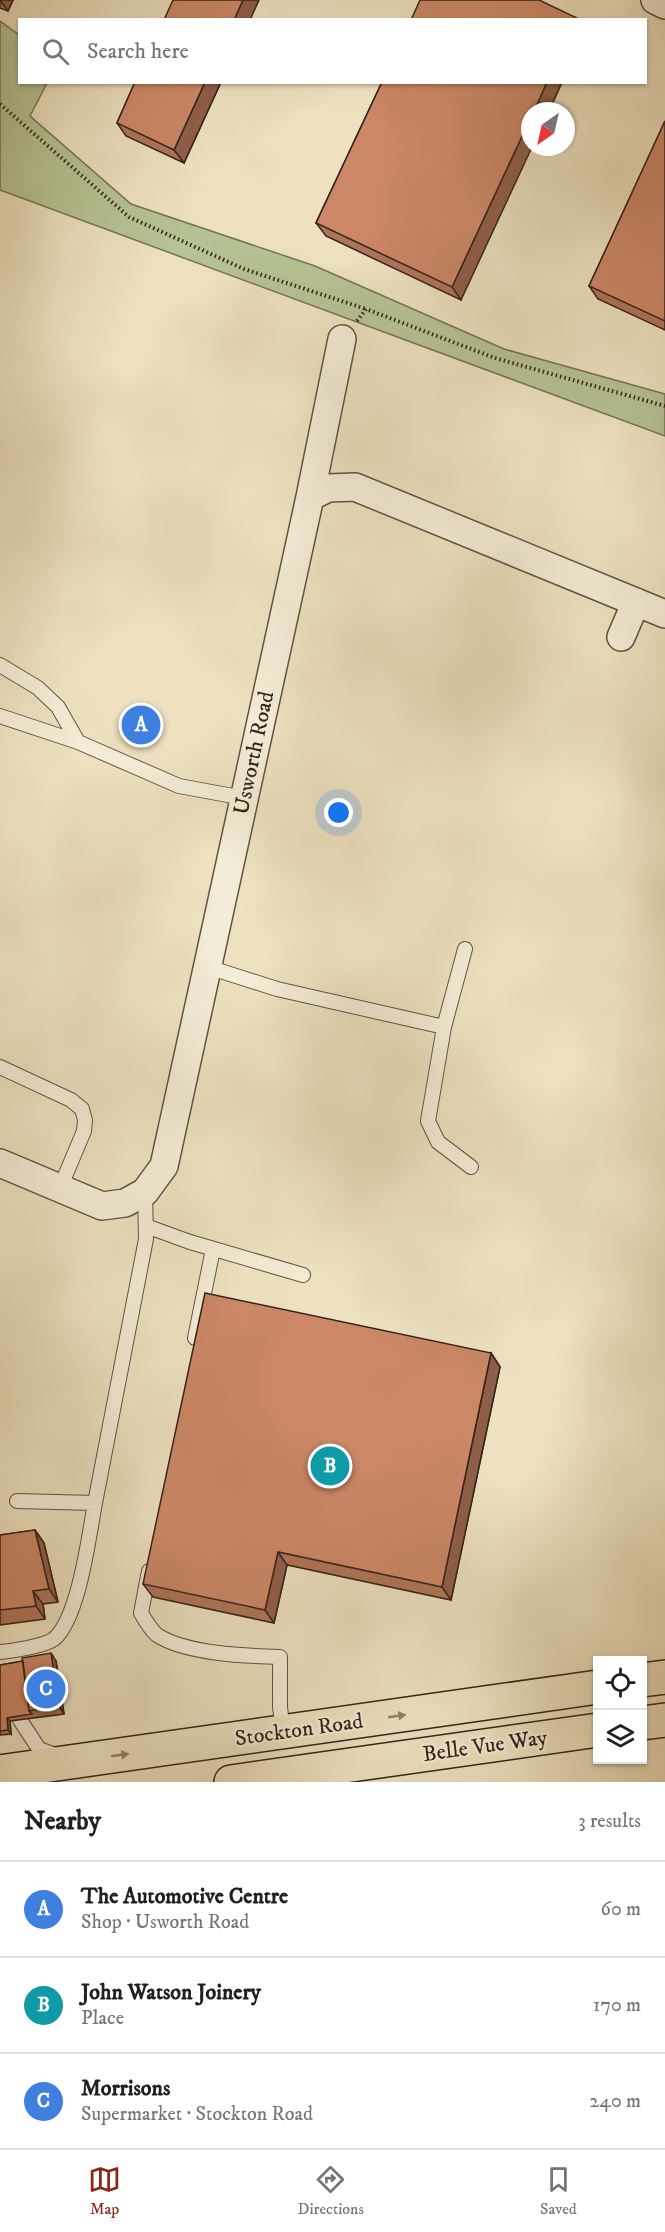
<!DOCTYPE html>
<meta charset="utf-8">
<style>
:root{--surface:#fff;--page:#f2f2f2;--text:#202124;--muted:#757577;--line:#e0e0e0;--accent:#8f2418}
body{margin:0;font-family:"IM FELL DW Pica",serif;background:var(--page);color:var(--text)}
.controls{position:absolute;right:18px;bottom:18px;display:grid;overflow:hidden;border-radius:0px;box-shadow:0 2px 4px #0004}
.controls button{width:54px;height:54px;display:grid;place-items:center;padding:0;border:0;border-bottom:2px solid var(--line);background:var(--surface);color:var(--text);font:30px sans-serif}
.compass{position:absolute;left:521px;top:102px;width:54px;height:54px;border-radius:50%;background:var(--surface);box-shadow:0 2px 4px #0004;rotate:214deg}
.you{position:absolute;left:339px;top:813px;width:21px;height:21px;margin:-15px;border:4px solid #fff;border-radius:50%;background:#1a73e8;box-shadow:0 0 0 9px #1a73e833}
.badge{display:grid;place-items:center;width:39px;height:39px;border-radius:50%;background:var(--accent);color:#fff;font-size:20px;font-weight:700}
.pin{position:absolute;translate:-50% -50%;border:3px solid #fff;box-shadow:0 2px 6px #0006}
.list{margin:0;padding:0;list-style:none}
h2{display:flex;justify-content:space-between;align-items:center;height:78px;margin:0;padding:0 24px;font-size:26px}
h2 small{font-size:20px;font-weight:400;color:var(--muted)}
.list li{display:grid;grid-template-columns:39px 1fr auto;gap:18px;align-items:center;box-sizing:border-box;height:96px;padding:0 24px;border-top:2px solid var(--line)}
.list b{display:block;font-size:22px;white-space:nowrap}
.list p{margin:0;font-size:20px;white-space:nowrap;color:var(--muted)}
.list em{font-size:20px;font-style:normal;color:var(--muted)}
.icon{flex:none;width:33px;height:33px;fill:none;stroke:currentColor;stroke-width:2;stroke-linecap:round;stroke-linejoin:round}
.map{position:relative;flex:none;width:665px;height:1782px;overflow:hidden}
.search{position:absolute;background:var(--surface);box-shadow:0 2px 4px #0004;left:18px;right:18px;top:18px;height:66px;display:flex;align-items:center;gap:15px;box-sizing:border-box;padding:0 21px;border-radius:0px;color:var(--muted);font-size:22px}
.sheet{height:366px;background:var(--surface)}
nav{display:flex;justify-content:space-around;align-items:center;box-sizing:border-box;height:84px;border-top:2px solid var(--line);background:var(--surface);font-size:16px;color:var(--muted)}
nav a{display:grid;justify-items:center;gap:3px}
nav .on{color:var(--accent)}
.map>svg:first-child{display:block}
.grass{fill:#b6c394;stroke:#757358;stroke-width:1.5}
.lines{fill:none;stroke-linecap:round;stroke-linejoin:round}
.service-casing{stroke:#625245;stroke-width:16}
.minor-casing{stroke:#625245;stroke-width:30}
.trunk-casing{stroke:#34231c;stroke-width:36}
.path{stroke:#34231c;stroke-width:4;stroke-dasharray:1.5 3;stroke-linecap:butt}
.service{stroke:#f3ecd6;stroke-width:14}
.minor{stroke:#f3ecd6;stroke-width:27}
.trunk{stroke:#ede1c0;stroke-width:33}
.wall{fill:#af7458;stroke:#34231c;stroke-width:1.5}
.shaded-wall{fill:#8e5e47;stroke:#34231c;stroke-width:1.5}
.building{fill:#cb8766;stroke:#34231c;stroke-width:1.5}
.oneway{fill:#90826e}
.labels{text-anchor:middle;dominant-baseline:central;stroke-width:4.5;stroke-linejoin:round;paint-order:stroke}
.street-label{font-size:22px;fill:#34231c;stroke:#f3ecd6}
</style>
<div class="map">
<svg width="665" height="1782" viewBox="0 0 665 1782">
<rect width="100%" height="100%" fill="#ede1c0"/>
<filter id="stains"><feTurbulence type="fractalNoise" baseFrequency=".00333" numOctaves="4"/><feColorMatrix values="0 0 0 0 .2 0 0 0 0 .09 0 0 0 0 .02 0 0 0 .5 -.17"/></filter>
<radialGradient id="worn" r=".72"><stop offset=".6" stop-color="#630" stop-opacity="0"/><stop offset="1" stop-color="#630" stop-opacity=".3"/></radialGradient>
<path class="grass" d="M 0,21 L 19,35 L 20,82 L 47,83 L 30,116 L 131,204 L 315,266 L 504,349 L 665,394 L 665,436 L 0,190 Z"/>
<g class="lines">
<defs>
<path id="service" d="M 0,665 L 38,688 L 58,707 L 78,742 L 179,786 L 244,798
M 0,716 L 78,742
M 208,967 L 277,989 L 444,1027 L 428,1121 L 438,1142 L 471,1167
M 444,1027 L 465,949
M 0,1067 L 71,1100 L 82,1109 L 85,1120 L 84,1131 L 60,1188
M 146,1226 L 190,1242 L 303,1275
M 195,1338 L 213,1249
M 17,1501 L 95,1503 L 146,1239 L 145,1192
M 149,1571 L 141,1613 C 145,1620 151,1630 157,1635 C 186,1654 246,1656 280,1657 L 280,1707 L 283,1732
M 0,1652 C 12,1651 45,1646 54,1639 C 79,1618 89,1535 95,1503
M 20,1720 L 39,1749 L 58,1756"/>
<path id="minor" d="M 655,0 L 665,5
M 310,497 L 342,339
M 621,637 L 636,602
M 0,1163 L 102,1206 L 125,1203 L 145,1192 L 164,1166 L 310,497 L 328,488 L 355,487 L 665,614"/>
<path id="trunk" d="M 642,1680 L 665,1677
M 642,1723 L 665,1720
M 0,1772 L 598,1687
M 231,1782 L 598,1730"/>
</defs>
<use href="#service" class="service-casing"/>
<use href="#minor" class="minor-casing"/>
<use href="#trunk" class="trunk-casing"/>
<path class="path" d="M 0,104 L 129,217 L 244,269 L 366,309
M 357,321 L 366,309 L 495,358 L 665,406"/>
<use href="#service" class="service"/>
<use href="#minor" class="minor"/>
<use href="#trunk" class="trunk"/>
</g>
<path class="wall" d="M 0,0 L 13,0 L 8,11 L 0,8 Z
M 135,82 L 221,82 L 184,163 L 126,136 L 117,123 Z
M 382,82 L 562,82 L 549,111 L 530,111 L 461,300 L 326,236 L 316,223 Z
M 665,121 L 665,330 L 598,299 L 589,286 Z
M 491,1353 L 500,1367 L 451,1600 L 287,1565 L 274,1623 L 153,1597 L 143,1584 Z
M 35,1530 L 44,1543 L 58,1602 L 43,1604 L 45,1619 L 0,1625 L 0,1535 Z
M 23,1661 L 56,1661 L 64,1714 L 10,1721 L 11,1734 L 0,1735 L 0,1665 Z"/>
<path class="shaded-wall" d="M 0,0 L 13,0 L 8,11 Z
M 243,0 L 259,0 L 250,20 L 234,20 Z
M 205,82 L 221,82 L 184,163 L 174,150 Z
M 547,82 L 562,82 L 549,111 L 534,111 Z
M 530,119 L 530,147 L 532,147 L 461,300 L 452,287 Z
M 491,1353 L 500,1367 L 451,1600 L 442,1587 Z
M 35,1530 L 44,1543 L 58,1602 L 49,1589 Z
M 278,1552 L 287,1565 L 274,1623 L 265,1610 Z
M 33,1591 L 43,1604 L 45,1619 L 36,1606 Z
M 51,1653 L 56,1661 L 64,1714 L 59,1706 Z
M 7,1718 L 10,1721 L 11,1734 L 8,1730 Z"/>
<path class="building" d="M 173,0 L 243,0 L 234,20 L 164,20 Z
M 420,0 L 539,0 L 577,18 L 576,20 L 411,20 Z
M 135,82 L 205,82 L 174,150 L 117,123 Z
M 382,82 L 547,82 L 534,111 L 530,111 L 530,119 L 452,287 L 316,223 Z
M 665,121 L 665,321 L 589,286 Z
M 205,1293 L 491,1353 L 442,1587 L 278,1552 L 265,1610 L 143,1584 Z
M 35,1530 L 49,1589 L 33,1591 L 36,1606 L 0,1610 L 0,1535 Z
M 51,1653 L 59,1706 L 29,1711 L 22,1658 Z
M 23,1661 L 29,1711 L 32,1714 L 7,1718 L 8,1730 L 0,1731 L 0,1665 Z"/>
<defs><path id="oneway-solid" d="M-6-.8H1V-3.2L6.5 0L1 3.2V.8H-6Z" transform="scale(1.5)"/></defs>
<g class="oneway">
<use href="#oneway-solid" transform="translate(397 1716) rotate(-8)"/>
<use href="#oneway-solid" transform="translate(120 1755) rotate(-8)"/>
</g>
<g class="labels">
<g class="street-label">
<text transform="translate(254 753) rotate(-78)">Usworth Road</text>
<text transform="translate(299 1730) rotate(-8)">Stockton Road</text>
<text transform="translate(485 1746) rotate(-8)">Belle Vue Way</text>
</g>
</g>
<rect width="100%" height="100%" filter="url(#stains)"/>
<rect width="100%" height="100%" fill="url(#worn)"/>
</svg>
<div class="controls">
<button><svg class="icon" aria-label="locate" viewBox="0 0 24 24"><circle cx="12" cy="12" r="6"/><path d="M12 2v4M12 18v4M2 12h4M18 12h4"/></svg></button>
<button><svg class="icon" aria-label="layers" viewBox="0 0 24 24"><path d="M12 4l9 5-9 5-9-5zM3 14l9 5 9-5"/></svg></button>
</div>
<svg class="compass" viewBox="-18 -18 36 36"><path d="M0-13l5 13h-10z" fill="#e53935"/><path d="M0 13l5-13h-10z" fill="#757577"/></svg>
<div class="you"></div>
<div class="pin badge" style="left:141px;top:725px;background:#3f7fe0">A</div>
<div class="pin badge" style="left:330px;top:1466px;background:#0f9aa8">B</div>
<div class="pin badge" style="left:46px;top:1689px;background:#3f7fe0">C</div>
<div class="search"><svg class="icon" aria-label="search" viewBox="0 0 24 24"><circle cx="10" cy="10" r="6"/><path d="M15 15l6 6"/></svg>Search here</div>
</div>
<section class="sheet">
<h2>Nearby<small>3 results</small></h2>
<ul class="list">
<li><span class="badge" style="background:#3f7fe0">A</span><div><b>The Automotive Centre</b><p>Shop · Usworth Road</p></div><em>60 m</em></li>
<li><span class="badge" style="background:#0f9aa8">B</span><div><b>John Watson Joinery</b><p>Place</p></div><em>170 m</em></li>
<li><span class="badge" style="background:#3f7fe0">C</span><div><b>Morrisons</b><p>Supermarket · Stockton Road</p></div><em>240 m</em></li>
</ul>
</section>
<nav>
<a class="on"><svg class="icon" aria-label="map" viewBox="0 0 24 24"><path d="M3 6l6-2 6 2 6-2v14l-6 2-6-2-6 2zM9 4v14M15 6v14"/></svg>Map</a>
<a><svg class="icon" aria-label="directions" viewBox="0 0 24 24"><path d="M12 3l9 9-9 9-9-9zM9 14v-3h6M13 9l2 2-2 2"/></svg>Directions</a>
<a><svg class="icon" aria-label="saved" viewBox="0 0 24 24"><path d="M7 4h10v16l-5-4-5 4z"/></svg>Saved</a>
</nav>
